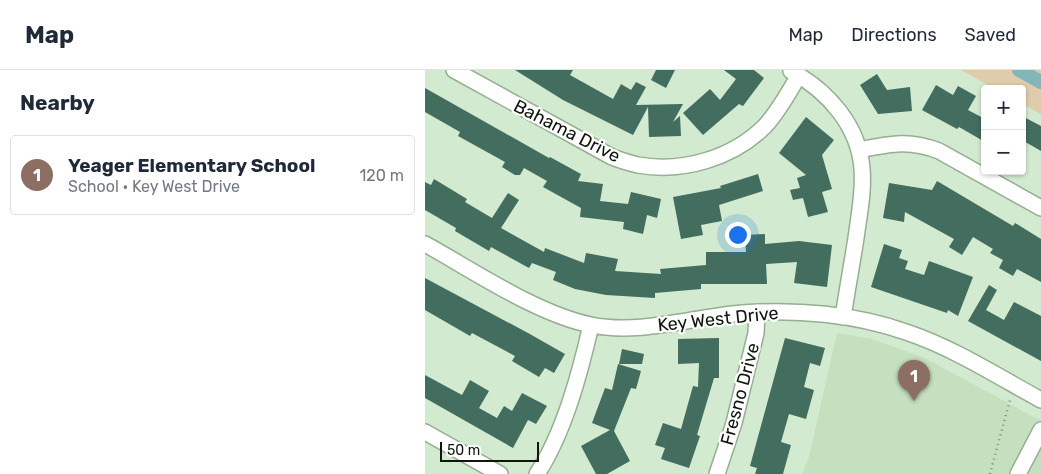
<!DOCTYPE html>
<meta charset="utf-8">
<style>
:root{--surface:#fff;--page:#f6f6f7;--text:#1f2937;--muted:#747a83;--line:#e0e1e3;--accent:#db2777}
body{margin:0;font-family:Rubik,sans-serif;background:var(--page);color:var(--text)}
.controls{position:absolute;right:15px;top:15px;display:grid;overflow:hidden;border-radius:5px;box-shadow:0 1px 4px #0004}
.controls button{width:45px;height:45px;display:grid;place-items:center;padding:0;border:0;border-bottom:1px solid var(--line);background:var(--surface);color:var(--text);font:25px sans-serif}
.scale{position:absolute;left:15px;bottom:12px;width:99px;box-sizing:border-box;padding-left:5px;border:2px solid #0f170d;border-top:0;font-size:14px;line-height:18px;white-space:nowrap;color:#0f170d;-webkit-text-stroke:4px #fff;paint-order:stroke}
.you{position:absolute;left:312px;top:164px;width:18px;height:18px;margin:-12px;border:4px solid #fff;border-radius:50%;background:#1a73e8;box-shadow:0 0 0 8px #1a73e833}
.badge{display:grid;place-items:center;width:32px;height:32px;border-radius:50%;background:var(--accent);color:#fff;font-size:16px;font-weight:700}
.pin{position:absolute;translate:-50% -41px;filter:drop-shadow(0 1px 2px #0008)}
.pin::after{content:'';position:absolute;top:26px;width:18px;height:15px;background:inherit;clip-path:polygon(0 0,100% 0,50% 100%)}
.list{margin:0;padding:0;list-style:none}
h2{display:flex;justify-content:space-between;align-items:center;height:65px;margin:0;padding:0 20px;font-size:21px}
h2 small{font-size:16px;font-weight:400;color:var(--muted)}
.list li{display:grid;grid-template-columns:32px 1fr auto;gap:15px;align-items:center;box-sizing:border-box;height:80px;margin:0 10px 10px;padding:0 10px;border:1px solid var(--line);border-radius:5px}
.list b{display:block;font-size:19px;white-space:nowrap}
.list p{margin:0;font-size:16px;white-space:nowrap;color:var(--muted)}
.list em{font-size:16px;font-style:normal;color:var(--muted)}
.map{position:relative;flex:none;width:616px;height:404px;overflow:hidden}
header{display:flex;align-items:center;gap:30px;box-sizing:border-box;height:70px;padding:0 25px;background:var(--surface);border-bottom:1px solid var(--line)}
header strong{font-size:24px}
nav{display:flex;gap:28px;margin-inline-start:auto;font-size:18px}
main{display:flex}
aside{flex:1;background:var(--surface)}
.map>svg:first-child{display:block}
.built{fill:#c4e0bf}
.green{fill:#dfccac}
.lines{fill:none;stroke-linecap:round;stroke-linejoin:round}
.canal{stroke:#84b6b9;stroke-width:14}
.building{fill:#426d5f}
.minor-casing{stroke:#97ad94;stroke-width:18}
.path{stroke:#7d8e7a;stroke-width:2.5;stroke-dasharray:1 4;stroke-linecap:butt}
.minor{stroke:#fff;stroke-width:15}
.labels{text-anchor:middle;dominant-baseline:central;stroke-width:4.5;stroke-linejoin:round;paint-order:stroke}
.street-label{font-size:18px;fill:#0f170d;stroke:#fff}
</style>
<header>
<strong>Map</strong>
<nav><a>Map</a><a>Directions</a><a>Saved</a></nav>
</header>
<main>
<aside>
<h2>Nearby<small></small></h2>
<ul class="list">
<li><span class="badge" style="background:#8d6e63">1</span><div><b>Yeager Elementary School</b><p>School · Key West Drive</p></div><em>120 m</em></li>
</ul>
</aside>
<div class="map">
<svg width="616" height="404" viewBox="0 0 616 404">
<rect width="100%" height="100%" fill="#d2eacf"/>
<path class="built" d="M 412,263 L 447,269 L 500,288 L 616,351 L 616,404 L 377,404 L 384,387 Z"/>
<path class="green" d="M 536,0 L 616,0 L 616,44 L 597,34 L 597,19 L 570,19 Z"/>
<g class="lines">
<path class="canal" d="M 594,0 L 616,12"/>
</g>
<path class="building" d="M 90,0 L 148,0 L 145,5 L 188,29 L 196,14 L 206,20 L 211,12 L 221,17 L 211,35 L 258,34 L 248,52 L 255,46 L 256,66 L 224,67 L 223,37 L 208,65 L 138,30 Z
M 231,0 L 250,0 L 241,18 L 226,10 Z
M 299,0 L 329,0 L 339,8 L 318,36 L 314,34 L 278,65 L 258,43 L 285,19 L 295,30 L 311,9 Z
M 452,4 L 462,20 L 485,17 L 487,41 L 453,44 L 435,15 Z
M 511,15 L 528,25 L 533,16 L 551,26 L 543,40 L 560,49 L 560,72 L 534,57 L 532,59 L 497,40 Z
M 0,18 L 124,88 L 125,87 L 156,104 L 153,111 L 178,114 L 175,131 L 203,134 L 206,122 L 236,129 L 232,148 L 222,145 L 218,164 L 198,159 L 199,152 L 155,147 L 156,138 L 118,117 L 122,111 L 99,98 L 95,105 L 90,105 L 77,97 L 80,92 L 33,66 L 35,62 L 0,42 Z
M 597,46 L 616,56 L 616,81 L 597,70 Z
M 381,47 L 409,70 L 397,85 L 407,119 L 397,122 L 403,142 L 383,147 L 378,128 L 368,130 L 365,120 L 375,118 L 372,108 L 381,105 L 354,83 Z
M 333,104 L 338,121 L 294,135 L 297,151 L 276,155 L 278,165 L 256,169 L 248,127 L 296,118 L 295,116 Z
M 9,109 L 42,129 L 40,132 L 67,148 L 83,123 L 94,130 L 76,158 L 119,182 L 120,178 L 159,193 L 161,183 L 193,189 L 190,201 L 236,204 L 235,199 L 281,195 L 281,182 L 321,182 L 320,165 L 340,164 L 340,174 L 374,171 L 407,175 L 402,217 L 369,213 L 372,192 L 341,194 L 342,214 L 276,214 L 276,219 L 230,223 L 230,228 L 181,225 L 150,219 L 128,210 L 131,202 L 107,193 L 104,198 L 66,177 L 64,181 L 30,161 L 31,158 L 0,140 L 0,112 L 6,115 Z
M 512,111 L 588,156 L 590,153 L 616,169 L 616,212 L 592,199 L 588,206 L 574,198 L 578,190 L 565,183 L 568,179 L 548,167 L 537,185 L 524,177 L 529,169 L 480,142 L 479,152 L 458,148 L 464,113 L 507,120 Z
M 459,174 L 477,180 L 474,188 L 483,191 L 480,199 L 499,205 L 504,191 L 548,207 L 533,246 L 523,240 L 522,243 L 446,217 Z
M 0,208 L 103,263 L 140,284 L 129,303 L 120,298 L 114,307 L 87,291 L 90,286 L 47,263 L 45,266 L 0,240 Z
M 564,215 L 572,220 L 561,240 L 579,250 L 589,232 L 616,246 L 616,291 L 543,251 Z
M 294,268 L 294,308 L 289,308 L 272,365 L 275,366 L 264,398 L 236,389 L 240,378 L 230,375 L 238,353 L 256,359 L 268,316 L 273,317 L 274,293 L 253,294 L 253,269 Z
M 360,268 L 400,278 L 395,296 L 385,293 L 379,317 L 389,320 L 381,349 L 364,344 L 356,372 L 366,375 L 358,404 L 330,404 L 332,398 L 325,396 Z
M 197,279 L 219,284 L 217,294 L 194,294 Z
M 193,294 L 216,301 L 211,319 L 206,318 L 189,361 L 205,391 L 182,404 L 171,404 L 156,376 L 185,360 L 167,353 L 180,318 L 187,320 Z
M 0,305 L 37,325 L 45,310 L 64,321 L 54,338 L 72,348 L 79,336 L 87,341 L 97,323 L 122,336 L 111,354 L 103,350 L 88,378 L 0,328 Z"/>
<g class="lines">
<defs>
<path id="minor" d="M 29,0 L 187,87 C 195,90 204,93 213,95 C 258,103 308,88 340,56 C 354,41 364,22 374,5
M 366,1 C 403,21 434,56 437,99 C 439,122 434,145 431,168 C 427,194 422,221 418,247
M 434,80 C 464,74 484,69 514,81 L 616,138
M 0,174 C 49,201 112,244 166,255 C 215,265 268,247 317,243 C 371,239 430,244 481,262 C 529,278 572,306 616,330
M 0,362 L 75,404
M 112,404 C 139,363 155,303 166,255
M 292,404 L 309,353 L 331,263 L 332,242
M 593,404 L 616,360"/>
</defs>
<use href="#minor" class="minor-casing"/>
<path class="path" d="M 565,404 L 585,330 L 586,331"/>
<use href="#minor" class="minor"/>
</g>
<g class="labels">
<g class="street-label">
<text transform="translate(142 61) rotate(27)">Bahama Drive</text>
<text transform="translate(293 249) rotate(-6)">Key West Drive</text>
<text transform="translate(315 324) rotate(-75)">Fresno Drive</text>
</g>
</g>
</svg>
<div class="controls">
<button>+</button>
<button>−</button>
</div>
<div class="scale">50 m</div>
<div class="you"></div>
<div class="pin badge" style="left:489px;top:331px;background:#8d6e63">1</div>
</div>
</main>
